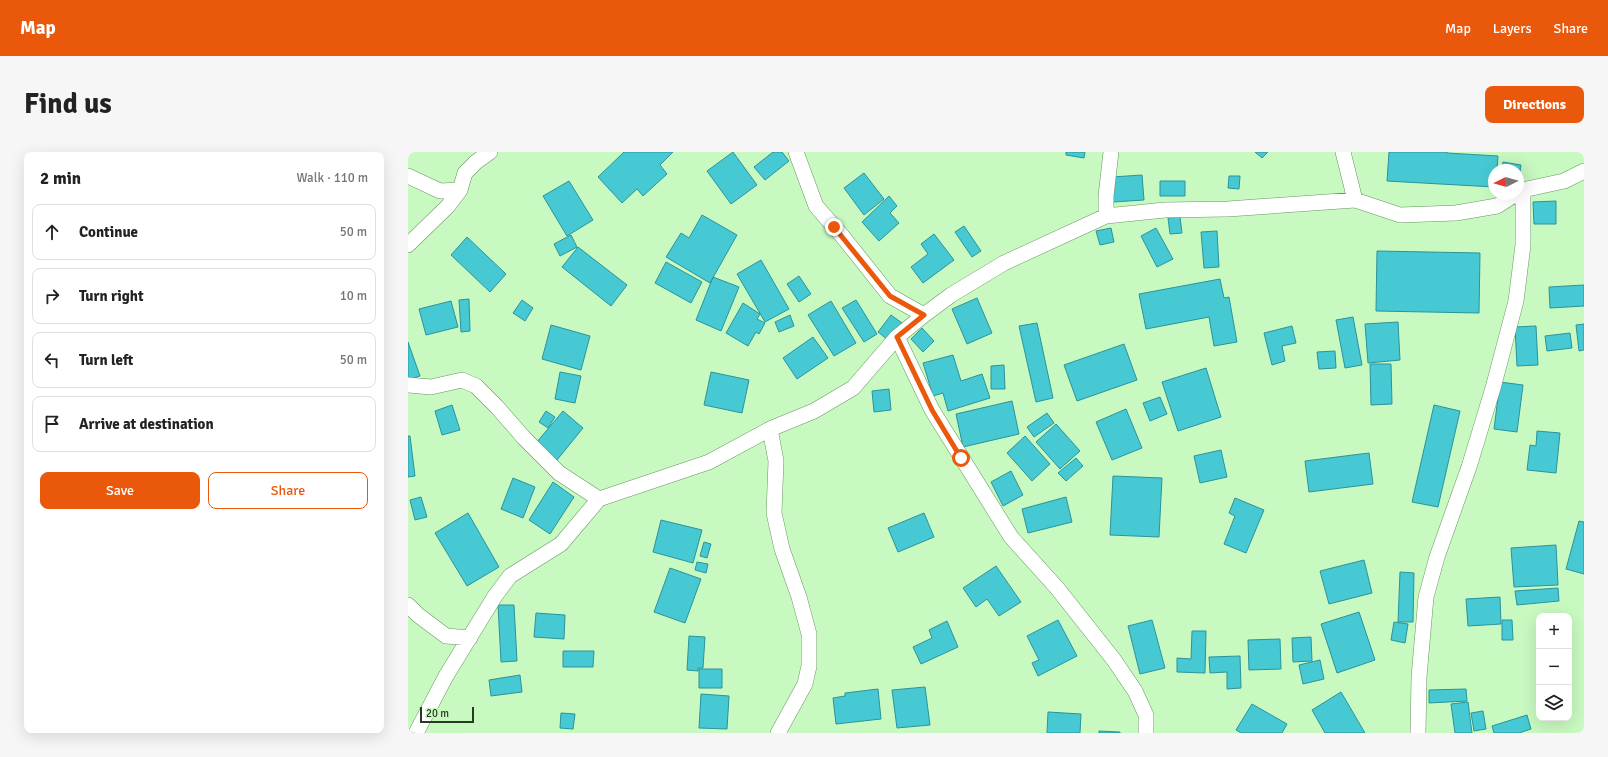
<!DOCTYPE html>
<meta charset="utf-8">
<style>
:root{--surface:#fff;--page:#f6f6f6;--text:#222;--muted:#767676;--line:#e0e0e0;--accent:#ea580c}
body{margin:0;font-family:Signika,sans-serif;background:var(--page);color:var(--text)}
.controls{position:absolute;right:12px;bottom:12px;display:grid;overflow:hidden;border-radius:8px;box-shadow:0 4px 16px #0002}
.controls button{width:36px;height:36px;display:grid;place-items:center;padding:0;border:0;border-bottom:1px solid var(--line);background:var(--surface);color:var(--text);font:20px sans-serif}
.compass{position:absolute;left:1080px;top:12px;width:36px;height:36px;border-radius:50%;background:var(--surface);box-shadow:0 4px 16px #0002;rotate:265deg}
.scale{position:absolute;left:12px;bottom:10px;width:54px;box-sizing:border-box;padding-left:4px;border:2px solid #273a24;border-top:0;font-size:11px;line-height:14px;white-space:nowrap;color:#273a24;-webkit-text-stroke:3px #c8f9c0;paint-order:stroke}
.stop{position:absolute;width:12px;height:12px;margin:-9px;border:3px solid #ea580c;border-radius:50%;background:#fff}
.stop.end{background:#ea580c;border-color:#fff;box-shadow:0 1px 4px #0008}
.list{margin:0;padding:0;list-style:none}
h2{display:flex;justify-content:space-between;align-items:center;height:52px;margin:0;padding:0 16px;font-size:17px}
h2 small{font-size:13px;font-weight:400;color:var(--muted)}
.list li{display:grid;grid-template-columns:26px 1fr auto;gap:12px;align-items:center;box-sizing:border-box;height:56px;margin:0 8px 8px;padding:0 8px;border:1px solid var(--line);border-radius:8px}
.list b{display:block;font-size:15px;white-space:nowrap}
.list em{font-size:13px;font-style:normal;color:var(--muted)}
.actions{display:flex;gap:8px;padding:12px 16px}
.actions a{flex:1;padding:9px 0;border:1px solid var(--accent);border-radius:8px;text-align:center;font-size:14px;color:var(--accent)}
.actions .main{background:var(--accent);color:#fff}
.icon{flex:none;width:22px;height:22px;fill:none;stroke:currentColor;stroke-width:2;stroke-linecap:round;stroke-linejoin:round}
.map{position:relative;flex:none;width:1176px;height:581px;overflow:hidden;border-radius:8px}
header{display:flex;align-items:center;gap:24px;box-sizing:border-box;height:56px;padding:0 20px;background:var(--accent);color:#fff}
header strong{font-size:19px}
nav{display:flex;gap:22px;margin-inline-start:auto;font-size:14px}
.intro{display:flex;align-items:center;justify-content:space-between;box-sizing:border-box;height:96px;padding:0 24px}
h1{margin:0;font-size:28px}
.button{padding:10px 18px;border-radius:8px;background:var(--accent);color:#fff;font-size:14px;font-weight:700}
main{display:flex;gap:24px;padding:0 24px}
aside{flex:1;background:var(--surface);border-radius:8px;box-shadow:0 4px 16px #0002}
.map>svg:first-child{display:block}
.building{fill:#46c9d2;stroke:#2c939a}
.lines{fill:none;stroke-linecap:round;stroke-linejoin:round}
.minor-casing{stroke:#699661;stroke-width:16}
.minor{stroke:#fff;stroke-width:15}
.route{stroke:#ea580c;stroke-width:5}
</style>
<header>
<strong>Map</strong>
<nav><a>Map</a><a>Layers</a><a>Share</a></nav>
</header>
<div class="intro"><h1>Find us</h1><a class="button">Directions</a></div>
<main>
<aside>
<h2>2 min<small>Walk · 110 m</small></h2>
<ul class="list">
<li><svg class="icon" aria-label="ahead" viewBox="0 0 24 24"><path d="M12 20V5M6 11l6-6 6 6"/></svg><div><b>Continue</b></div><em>50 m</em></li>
<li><svg class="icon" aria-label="right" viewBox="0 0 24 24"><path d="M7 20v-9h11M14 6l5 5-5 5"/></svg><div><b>Turn right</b></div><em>10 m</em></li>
<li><svg class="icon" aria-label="left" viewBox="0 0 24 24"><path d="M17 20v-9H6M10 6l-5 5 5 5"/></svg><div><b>Turn left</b></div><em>50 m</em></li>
<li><svg class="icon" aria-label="arrive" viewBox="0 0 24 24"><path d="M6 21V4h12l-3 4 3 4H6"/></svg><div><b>Arrive at destination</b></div></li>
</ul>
<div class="actions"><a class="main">Save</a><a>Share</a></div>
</aside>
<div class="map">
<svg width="1176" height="581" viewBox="0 0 1176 581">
<rect width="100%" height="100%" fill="#c8f9c0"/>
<path class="building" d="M 216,0 L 265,0 L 252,13 L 259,22 L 235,44 L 229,37 L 214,51 L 190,25 Z
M 325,0 L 349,33 L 323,52 L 299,19 Z
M 365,0 L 374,0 L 381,9 L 357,28 L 346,15 Z
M 658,0 L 677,0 L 676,6 L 658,3 Z
M 847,0 L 860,0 L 854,6 Z
M 981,0 L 1039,0 L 1039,1 L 1090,4 L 1089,18 L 1086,18 L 1086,35 L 979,29 Z
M 1095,10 L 1113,13 L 1111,26 L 1110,18 L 1094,18 Z
M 456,21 L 476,47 L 456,63 L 436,36 Z
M 734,23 L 736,48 L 705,50 L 704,25 Z
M 821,24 L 832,24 L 831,37 L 820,36 Z
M 161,29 L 185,68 L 159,84 L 135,44 Z
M 752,29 L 777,29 L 777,44 L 752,44 Z
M 481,44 L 489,54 L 482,61 L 491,71 L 471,89 L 454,70 Z
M 1148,49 L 1148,72 L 1126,72 L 1125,50 Z
M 294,63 L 329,83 L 302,131 L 258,105 L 273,81 L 281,86 Z
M 772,65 L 774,81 L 762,82 L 760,66 Z
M 556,74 L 573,99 L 564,105 L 547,80 Z
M 703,76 L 706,90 L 692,93 L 688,79 Z
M 748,76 L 765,107 L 749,115 L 733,84 Z
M 809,79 L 811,115 L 796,116 L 793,80 Z
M 526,82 L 546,108 L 515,131 L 503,115 L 520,102 L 513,92 Z
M 163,83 L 169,95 L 152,104 L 146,92 Z
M 59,85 L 98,122 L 82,140 L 43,103 Z
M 170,95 L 219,133 L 203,154 L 154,115 Z
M 969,99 L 1072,101 L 1071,161 L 968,159 Z
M 353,108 L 381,157 L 357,170 L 329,122 Z
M 258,110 L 294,130 L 283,151 L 247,131 Z
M 391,124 L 403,142 L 391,150 L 379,132 Z
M 305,125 L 331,135 L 313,179 L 288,168 Z
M 812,127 L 816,146 L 821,145 L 829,190 L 806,194 L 801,165 L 738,177 L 731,142 Z
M 1176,133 L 1176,154 L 1142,156 L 1141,135 Z
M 569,146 L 584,181 L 559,192 L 544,157 Z
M 61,147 L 62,179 L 53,180 L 51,148 Z
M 114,148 L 125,156 L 117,169 L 105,161 Z
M 448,148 L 469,182 L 456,190 L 434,156 Z
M 43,149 L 50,175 L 18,183 L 11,157 Z
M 423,149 L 448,191 L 426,204 L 400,163 Z
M 335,151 L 352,162 L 349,167 L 357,171 L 351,182 L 348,180 L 340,194 L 318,181 Z
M 382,163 L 386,174 L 371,180 L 367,170 Z
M 483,163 L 494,171 L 480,188 L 470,180 Z
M 945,165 L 954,213 L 937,216 L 928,168 Z
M 990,170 L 992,208 L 960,211 L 957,172 Z
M 629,171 L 645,246 L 628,250 L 611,174 Z
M 1176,172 L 1176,198 L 1171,199 L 1168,173 Z
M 143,173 L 182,184 L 173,218 L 134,207 Z
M 884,174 L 888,191 L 874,194 L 877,209 L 864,213 L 856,181 Z
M 1128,174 L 1130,213 L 1109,214 L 1107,175 Z
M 514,176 L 526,189 L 515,200 L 503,187 Z
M 1162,181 L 1164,196 L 1139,199 L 1137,184 Z
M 405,185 L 420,206 L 389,227 L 375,206 Z
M 0,190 L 12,224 L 0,228 Z
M 716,192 L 729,228 L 669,249 L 656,213 Z
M 927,199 L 928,216 L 911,217 L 909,200 Z
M 545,203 L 553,229 L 574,222 L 582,246 L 540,259 L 535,241 L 525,244 L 515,211 Z
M 962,212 L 983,212 L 984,252 L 963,253 Z
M 596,213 L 597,237 L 583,237 L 583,214 Z
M 798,216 L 813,265 L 770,279 L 754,230 Z
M 152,220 L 173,224 L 167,251 L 147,247 Z
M 303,220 L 341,228 L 334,261 L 296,253 Z
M 1092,230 L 1115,233 L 1109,280 L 1086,277 Z
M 481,237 L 483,258 L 466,260 L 464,239 Z
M 752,245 L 759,262 L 742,269 L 735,251 Z
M 604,249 L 611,282 L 555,295 L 548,262 Z
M 44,253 L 52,278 L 34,283 L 27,259 Z
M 1026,253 L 1052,259 L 1030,355 L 1004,350 Z
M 718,257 L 734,296 L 704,308 L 688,270 Z
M 138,259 L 147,265 L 140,276 L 131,270 Z
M 155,259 L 175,276 L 149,308 L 128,291 Z
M 639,261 L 646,271 L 626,285 L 619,275 Z
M 648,272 L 672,299 L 652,317 L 628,290 Z
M 1129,279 L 1152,281 L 1148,321 L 1119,318 L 1122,293 L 1128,294 Z
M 0,284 L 2,284 L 7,324 L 0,325 Z
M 617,284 L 642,312 L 624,329 L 599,301 Z
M 813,298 L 819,325 L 792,331 L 786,304 Z
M 961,301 L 965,332 L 901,340 L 897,309 Z
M 668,306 L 675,314 L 658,329 L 650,321 Z
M 603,319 L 615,343 L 595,354 L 583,330 Z
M 705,324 L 754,326 L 751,385 L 702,383 Z
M 105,326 L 127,335 L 115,366 L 93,357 Z
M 145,330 L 166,345 L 142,382 L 121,368 Z
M 13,345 L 19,365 L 7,368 L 2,348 Z
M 658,345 L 664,370 L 620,381 L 614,357 Z
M 827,346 L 856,358 L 838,401 L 816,392 L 827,364 L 821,361 Z
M 60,361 L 91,415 L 59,434 L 27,381 Z
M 516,361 L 526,385 L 490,400 L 480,376 Z
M 253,368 L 294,378 L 285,411 L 245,400 Z
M 1171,369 L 1176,370 L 1176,422 L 1158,417 Z
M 296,390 L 303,392 L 299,406 L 292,404 Z
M 1148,393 L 1150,433 L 1106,435 L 1103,396 Z
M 956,408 L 964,441 L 921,452 L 912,419 Z
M 289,410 L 300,412 L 298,421 L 287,418 Z
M 588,414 L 613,450 L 591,464 L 579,447 L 568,455 L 555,436 Z
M 262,416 L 293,427 L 277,471 L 246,460 Z
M 992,420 L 1006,421 L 1005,470 L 990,470 Z
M 1150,436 L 1151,449 L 1109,453 L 1107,439 Z
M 1092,445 L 1093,472 L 1060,474 L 1058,447 Z
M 90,453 L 106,453 L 109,509 L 93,510 Z
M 951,460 L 967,508 L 929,521 L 913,472 Z
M 128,461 L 157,463 L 156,487 L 126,485 Z
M 650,468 L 669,504 L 630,524 L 624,511 L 631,508 L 619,484 Z
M 744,468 L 757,516 L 732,522 L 720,474 Z
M 1094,468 L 1104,468 L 1105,488 L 1094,488 Z
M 539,469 L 550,495 L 513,512 L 505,495 L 524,486 L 521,478 Z
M 986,470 L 1000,472 L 997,491 L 983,488 Z
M 784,479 L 798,479 L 797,521 L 769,520 L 769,506 L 783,507 Z
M 281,484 L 297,485 L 295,516 L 290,516 L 290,519 L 279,518 Z
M 903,485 L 904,509 L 885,510 L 884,486 Z
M 872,487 L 873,517 L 841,518 L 840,488 Z
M 155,499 L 186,499 L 185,515 L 155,515 Z
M 832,504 L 833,536 L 819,537 L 819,520 L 802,521 L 801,505 Z
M 912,508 L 916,527 L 895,532 L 891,513 Z
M 291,517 L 314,517 L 314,536 L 291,536 Z
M 112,523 L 114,540 L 83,544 L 81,528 Z
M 517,535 L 522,573 L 489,576 L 484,538 Z
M 470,537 L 473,567 L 428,572 L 425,546 L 437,544 L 437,541 Z
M 1058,537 L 1059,549 L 1021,551 L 1021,538 Z
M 933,540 L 957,581 L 917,581 L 904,558 Z
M 293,542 L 321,544 L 319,577 L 291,576 Z
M 1060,550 L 1064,581 L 1047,581 L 1043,552 Z
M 844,552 L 879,572 L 874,581 L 833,581 L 828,578 Z
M 1075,559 L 1078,577 L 1066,579 L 1063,561 Z
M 640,560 L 673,562 L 672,581 L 639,581 Z
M 153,561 L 167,562 L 165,577 L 152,576 Z
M 1119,563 L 1123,577 L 1111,581 L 1086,581 L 1084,574 Z
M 691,579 L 712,580 L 712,581 L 691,581 Z"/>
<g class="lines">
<defs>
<path id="minor" d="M 388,0 L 408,54 L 435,85 L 482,144 L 516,163
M 935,0 L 947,48
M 0,24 L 32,39 L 52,38
M 1110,41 L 1115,38 L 1156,29 L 1176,19
M 698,64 L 698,44 L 703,0
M 0,93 L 40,54 L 52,38 L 57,21 L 68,10 L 82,0
M 489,185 L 524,258 L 603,385 L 649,436 L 706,508 L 727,539 L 738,563 L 738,581
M 0,233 L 23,235 L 54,228 L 68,234 L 89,255 L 116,286 L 151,321 L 191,347
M 362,277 L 368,309 L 366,361 L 374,397 L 391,445 L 401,482 L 401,514 L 397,532 L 370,581
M 0,453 L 10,463 L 38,484 L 62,486
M 8,581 L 38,524 L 87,444 L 102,424 L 153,392 L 191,347 L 301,310 L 362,277 L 406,259 L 445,236 L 489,185 L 516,163 L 543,143 L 596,111 L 698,64 L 757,58 L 820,57 L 947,48 L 992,63 L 1048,61 L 1089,54 L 1108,42
M 1010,581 L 1011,525 L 1018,445 L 1029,405 L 1061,315 L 1085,236 L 1108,149 L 1115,93 L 1115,38"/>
</defs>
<use href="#minor" class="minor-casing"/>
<use href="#minor" class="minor"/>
</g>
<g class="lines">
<path class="route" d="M 426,75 L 482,144 L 516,163 L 489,185 L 524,258 L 553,306"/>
</g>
</svg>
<div class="controls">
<button>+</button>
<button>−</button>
<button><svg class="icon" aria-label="layers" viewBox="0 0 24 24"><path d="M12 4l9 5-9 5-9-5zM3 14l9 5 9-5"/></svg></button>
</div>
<svg class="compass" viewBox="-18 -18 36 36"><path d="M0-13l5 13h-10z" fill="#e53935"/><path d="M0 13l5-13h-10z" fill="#767676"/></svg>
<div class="scale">20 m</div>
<div class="stop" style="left:553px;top:306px"></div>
<div class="stop end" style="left:426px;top:75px"></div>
</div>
</main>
